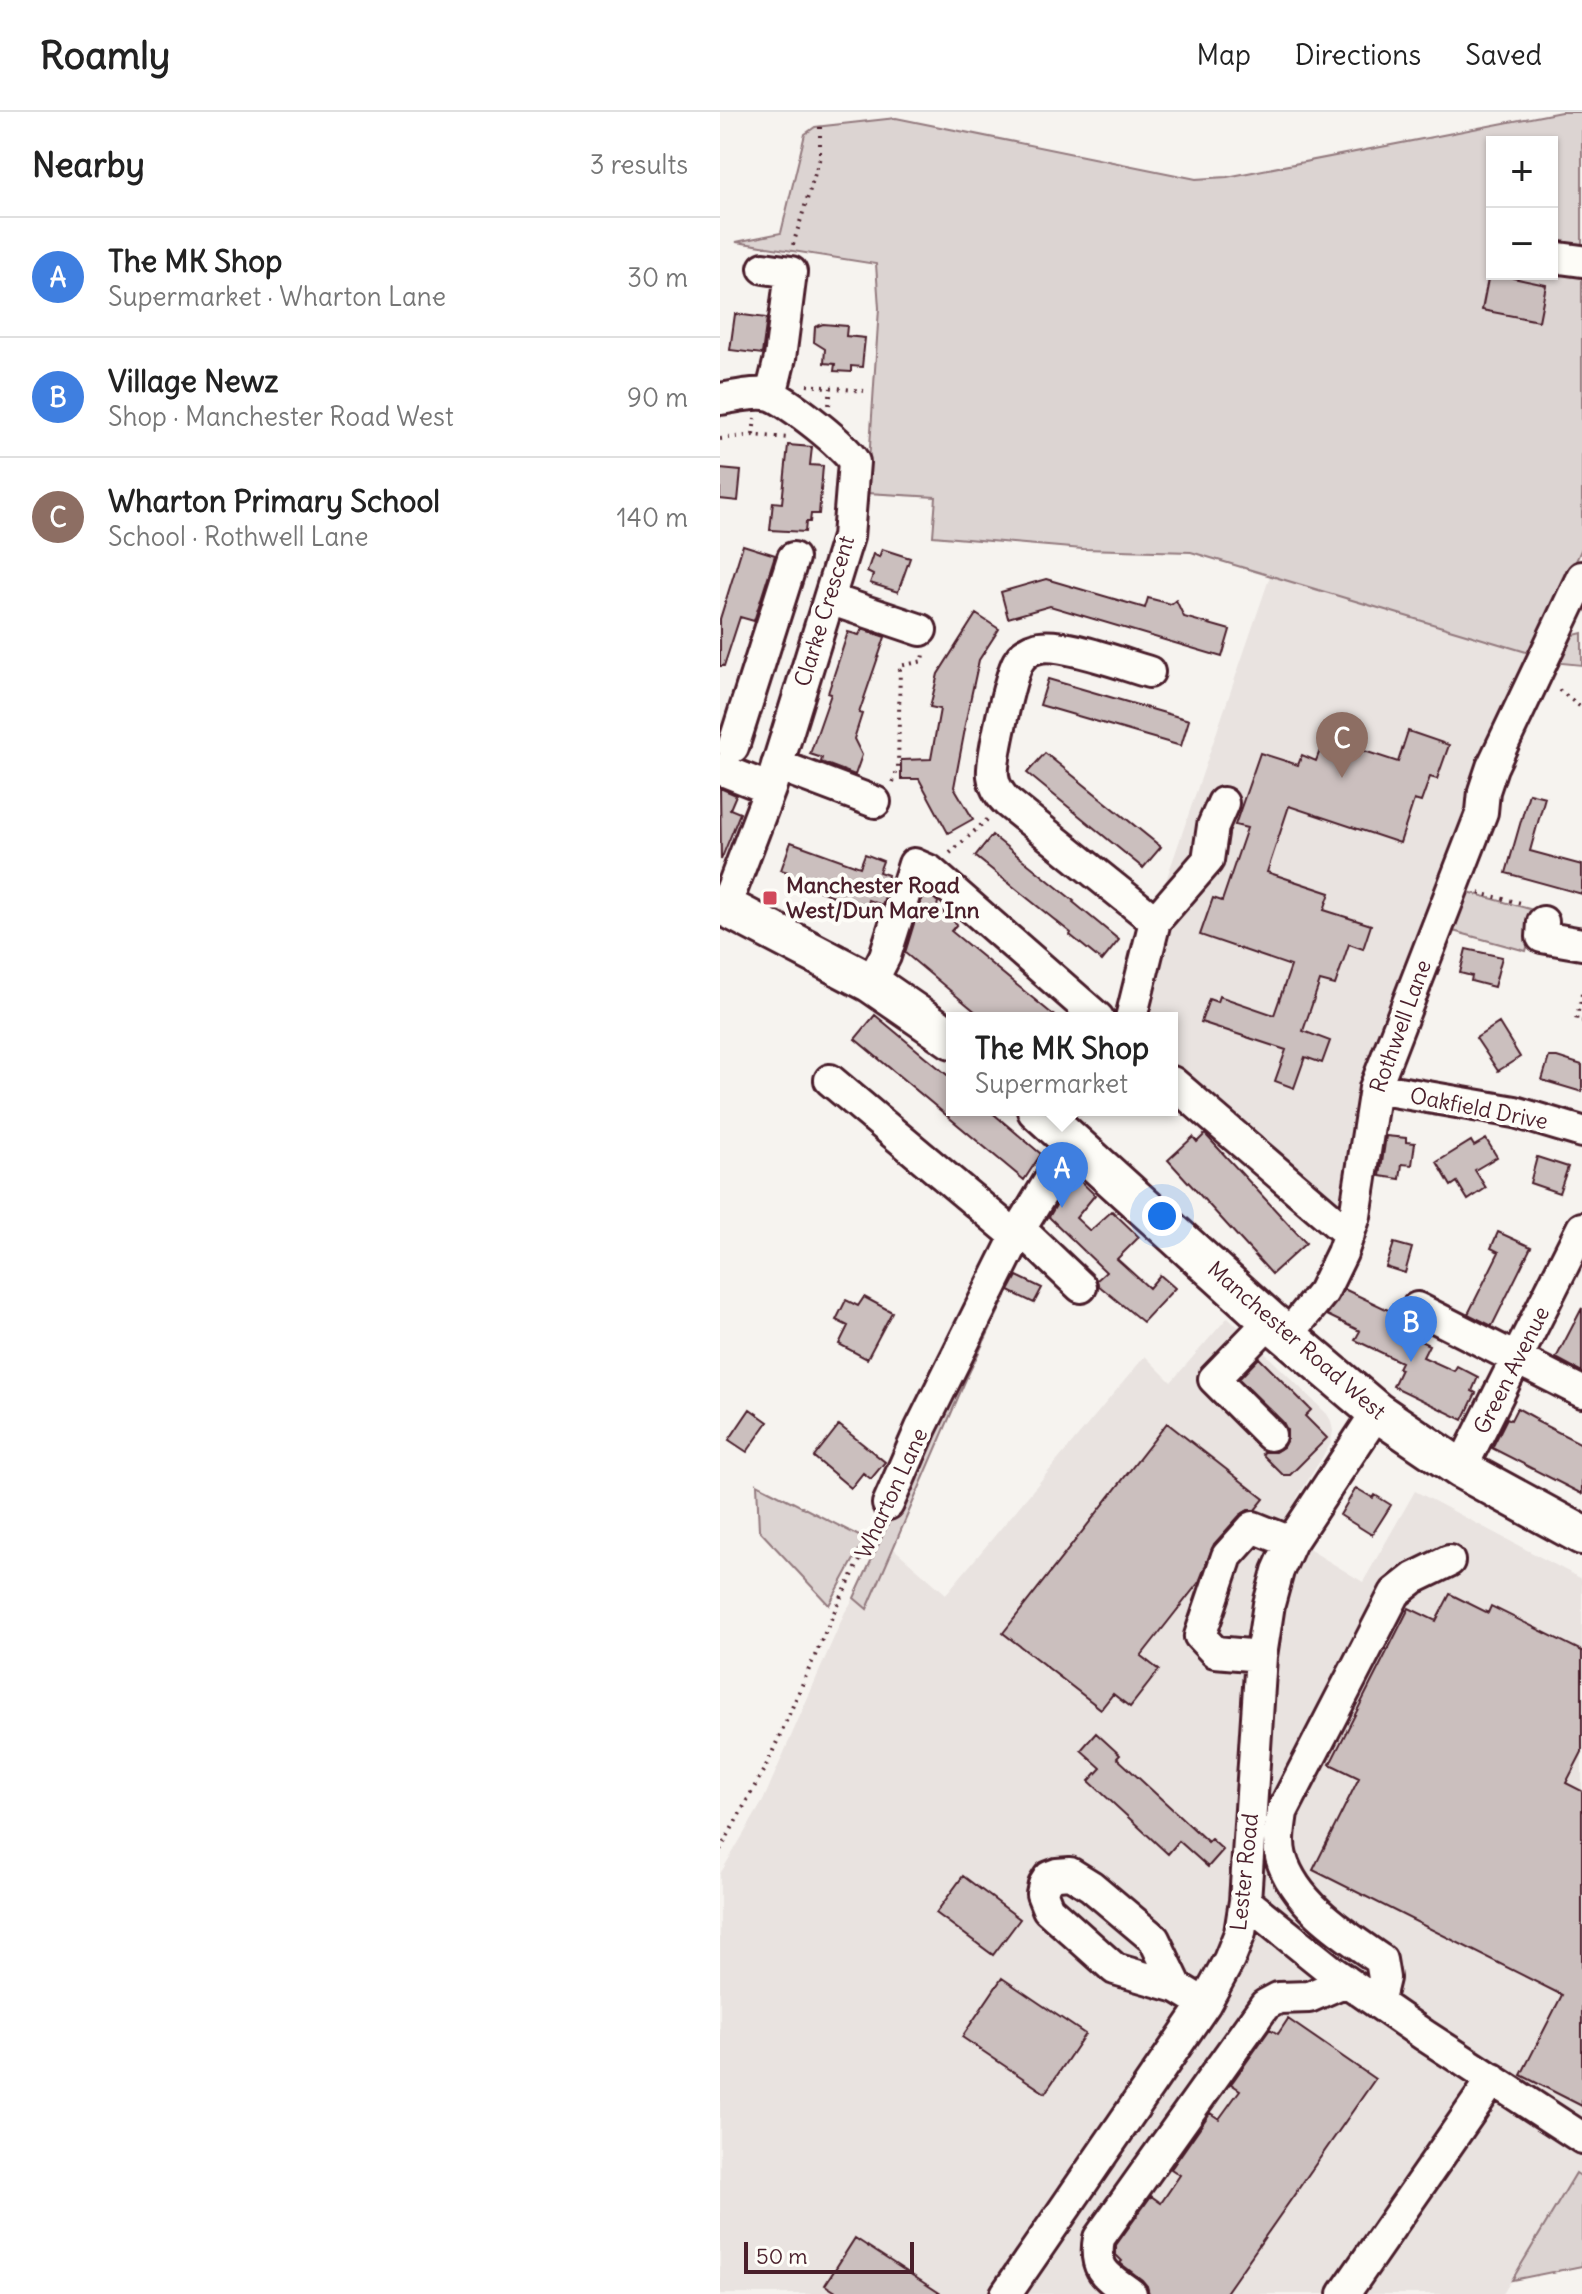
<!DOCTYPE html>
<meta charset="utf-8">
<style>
:root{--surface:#fff;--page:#f2f2f2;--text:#222;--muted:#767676;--line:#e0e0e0;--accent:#d1495b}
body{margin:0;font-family:Delius,sans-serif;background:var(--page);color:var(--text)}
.controls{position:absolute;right:24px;top:24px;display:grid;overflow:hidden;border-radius:0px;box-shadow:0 2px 6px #0004}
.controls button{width:72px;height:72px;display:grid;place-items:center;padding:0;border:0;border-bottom:2px solid var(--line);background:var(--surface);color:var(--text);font:40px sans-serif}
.scale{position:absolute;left:24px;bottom:20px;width:170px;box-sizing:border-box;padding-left:8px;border:4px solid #4a1f2b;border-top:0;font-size:22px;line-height:28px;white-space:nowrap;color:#4a1f2b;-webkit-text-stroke:6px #fdfcf7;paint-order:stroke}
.you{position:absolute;left:442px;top:1104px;width:28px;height:28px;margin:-20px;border:6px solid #fff;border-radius:50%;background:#1a73e8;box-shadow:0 0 0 12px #1a73e833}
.badge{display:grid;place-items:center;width:52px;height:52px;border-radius:50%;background:var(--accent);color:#fff;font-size:26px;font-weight:700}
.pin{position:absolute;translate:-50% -66px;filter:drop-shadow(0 2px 4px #0008)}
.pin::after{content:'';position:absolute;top:42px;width:28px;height:24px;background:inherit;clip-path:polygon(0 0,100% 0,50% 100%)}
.popup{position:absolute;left:226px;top:900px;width:232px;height:104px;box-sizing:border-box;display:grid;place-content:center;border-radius:0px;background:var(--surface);filter:drop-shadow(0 2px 6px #0005);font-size:26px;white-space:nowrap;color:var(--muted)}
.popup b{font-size:30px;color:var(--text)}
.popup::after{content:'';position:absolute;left:50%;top:100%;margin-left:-16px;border:16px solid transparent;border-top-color:var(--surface)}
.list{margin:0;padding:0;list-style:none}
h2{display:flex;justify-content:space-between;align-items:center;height:104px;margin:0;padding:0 32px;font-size:34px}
h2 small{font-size:26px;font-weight:400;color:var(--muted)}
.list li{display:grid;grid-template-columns:52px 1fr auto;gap:24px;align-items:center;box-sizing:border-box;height:120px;padding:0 32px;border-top:2px solid var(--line)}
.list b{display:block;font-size:30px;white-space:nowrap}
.list p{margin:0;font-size:26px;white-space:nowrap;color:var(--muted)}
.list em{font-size:26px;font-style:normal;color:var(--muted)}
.map{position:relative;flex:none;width:862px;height:2182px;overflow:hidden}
header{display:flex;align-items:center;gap:48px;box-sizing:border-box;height:112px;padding:0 40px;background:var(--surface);border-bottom:2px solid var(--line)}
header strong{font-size:38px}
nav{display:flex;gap:44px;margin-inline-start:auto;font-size:28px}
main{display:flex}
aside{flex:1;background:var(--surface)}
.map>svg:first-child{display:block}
.built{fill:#e9e3e0}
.green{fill:#dcd4d2;stroke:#937a7e;stroke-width:2;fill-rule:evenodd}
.building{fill:#cbbfbe;stroke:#4a1f2b;stroke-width:2}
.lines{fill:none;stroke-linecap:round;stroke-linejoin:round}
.minor-casing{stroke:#4a1f2b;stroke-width:36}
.major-casing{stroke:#4a1f2b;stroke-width:44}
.path{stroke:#4a1f2b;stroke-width:4;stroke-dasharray:2 6;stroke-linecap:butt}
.minor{stroke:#fdfcf7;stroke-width:30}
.major{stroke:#fdfcf7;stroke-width:38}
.poi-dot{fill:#d1495b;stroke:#fdfcf7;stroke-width:3}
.labels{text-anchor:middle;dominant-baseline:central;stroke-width:8;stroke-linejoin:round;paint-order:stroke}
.street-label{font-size:22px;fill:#4a1f2b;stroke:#fdfcf7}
.poi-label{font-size:22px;font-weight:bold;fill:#4a1f2b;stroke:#fdfcf7;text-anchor:start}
</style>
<header>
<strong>Roamly</strong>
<nav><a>Map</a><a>Directions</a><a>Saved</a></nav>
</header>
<main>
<aside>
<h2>Nearby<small>3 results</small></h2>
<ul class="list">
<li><span class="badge" style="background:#3f7fe0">A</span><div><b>The MK Shop</b><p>Supermarket · Wharton Lane</p></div><em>30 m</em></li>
<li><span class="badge" style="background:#3f7fe0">B</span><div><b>Village Newz</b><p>Shop · Manchester Road West</p></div><em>90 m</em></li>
<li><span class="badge" style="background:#8d6e63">C</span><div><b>Wharton Primary School</b><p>School · Rothwell Lane</p></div><em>140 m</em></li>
</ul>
</aside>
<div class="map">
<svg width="862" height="2182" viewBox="0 0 862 2182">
<rect width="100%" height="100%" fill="#f6f3ef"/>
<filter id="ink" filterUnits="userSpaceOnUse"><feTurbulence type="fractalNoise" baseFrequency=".0125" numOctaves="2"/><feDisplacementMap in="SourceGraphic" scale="16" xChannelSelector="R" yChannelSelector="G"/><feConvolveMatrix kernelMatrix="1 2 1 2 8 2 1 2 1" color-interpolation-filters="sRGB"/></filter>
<g filter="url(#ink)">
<path class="built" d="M 550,464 L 813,542 L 649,943 L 632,1064 L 624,1104 L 452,958 L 452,906 L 430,906 L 454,802 L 439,789 Z
M 508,1205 L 607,1302 L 611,1309 L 613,1319 L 611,1331 L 577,1386 L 587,1436 L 643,1470 L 695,1379 L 862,1467 L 862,2065 L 856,2061 L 783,2182 L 0,2182 L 0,1762 L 43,1689 L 125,1500 L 134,1486 L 147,1496 L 173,1436 L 226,1482 L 425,1244 L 451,1270 Z"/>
<path class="green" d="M 841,0 L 862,0 L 862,436 L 813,542 L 471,440 L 363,437 L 213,424 L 216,385 L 147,381 L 159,196 L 156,152 L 16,130 L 61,121 L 85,22 L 95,15 L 176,6 L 476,67 L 507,65 ZM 772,30 L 832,30 L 832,162 L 772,162 Z
M 862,521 L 862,553 L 831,550 L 842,526 Z
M 748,780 L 817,799 L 806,839 L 733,819 Z
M 280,1181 L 286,1184 L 246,1267 L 147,1497 L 134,1486 L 224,1290 Z
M 37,1372 L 145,1427 L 109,1493 L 39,1418 Z
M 856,2061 L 862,2065 L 862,2154 L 792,2168 Z"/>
<path class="building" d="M 769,162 L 794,162 L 793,166 L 826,173 L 819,209 L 762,198 Z
M 15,202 L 47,206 L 42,242 L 10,238 Z
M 103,212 L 127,214 L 126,224 L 145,226 L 142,255 L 131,254 L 131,260 L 114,259 L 115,252 L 104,251 L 105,237 L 94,230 L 95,215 Z
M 68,333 L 92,335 L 90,353 L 103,354 L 99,402 L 91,402 L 90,410 L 86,410 L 85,420 L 50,418 L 53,390 L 62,391 Z
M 0,357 L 21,359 L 18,389 L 0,387 Z
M 23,433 L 55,443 L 34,509 L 20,505 L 4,554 L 0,554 L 0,507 Z
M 162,437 L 190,446 L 178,480 L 150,471 L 153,463 L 147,460 L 153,442 L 159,445 Z
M 326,467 L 425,496 L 428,486 L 451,492 L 456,488 L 464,505 L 510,518 L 502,545 L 330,494 L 288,506 L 281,480 Z
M 256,502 L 279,517 L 259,548 L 244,617 L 245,617 L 234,675 L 253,707 L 228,721 L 199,667 L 181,667 L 181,648 L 211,647 L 220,597 L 210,595 L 218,562 Z
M 142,517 L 165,525 L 139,601 L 142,602 L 134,627 L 142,643 L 135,663 L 101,650 L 102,646 L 90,642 L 111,582 L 108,581 L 128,520 L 139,523 Z
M 328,567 L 469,608 L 461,634 L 320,593 Z
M 688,619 L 729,633 L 717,667 L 710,665 L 701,690 L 694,688 L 680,731 L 569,694 L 547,760 L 610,781 L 604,798 L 651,813 L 643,837 L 629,832 L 615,873 L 600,869 L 583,919 L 610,929 L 602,951 L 585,945 L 574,976 L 555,969 L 566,938 L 481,910 L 489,887 L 497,890 L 499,884 L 554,903 L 571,854 L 480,823 L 493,786 L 502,789 L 527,716 L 515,713 L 540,641 L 578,653 L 582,643 L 596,649 L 603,630 L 625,637 L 626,633 L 678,650 Z
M 325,641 L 441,735 L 423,756 L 307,661 Z
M 0,676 L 16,683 L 10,697 L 20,701 L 1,748 Z
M 809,681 L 825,685 L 810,739 L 862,753 L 862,782 L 786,761 Z
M 272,723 L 354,789 L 353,790 L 399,828 L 382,849 L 350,823 L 351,821 L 255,744 Z
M 71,730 L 140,755 L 145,742 L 163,749 L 159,760 L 168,763 L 167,768 L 170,769 L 162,793 L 148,788 L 146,796 L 69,768 L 71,761 L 61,758 Z
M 204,779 L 218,790 L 217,795 L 237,812 L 231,819 L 337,906 L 263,906 L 185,841 Z
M 746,837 L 782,845 L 774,875 L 751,869 L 752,864 L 740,861 Z
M 155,903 L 232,967 L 232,998 L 269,998 L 321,1042 L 304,1068 L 135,927 Z
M 779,911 L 800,945 L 778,959 L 756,926 Z
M 829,945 L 837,945 L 862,953 L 862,980 L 822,968 Z
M 485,1022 L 586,1131 L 552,1162 L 448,1048 L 473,1025 L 477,1030 Z
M 666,1024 L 686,1026 L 686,1030 L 695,1031 L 692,1053 L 682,1052 L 680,1067 L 660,1064 Z
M 766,1027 L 777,1045 L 755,1058 L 766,1076 L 748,1088 L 737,1070 L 731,1074 L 717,1050 L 751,1029 L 754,1034 Z
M 817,1045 L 848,1055 L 839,1081 L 810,1071 Z
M 354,1063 L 375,1083 L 356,1106 L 370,1119 L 392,1099 L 419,1125 L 397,1147 L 429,1176 L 440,1163 L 455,1176 L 423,1210 L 378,1173 L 377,1168 L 386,1160 L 329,1105 Z
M 778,1120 L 811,1135 L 772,1214 L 748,1202 L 779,1140 L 771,1136 Z
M 674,1131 L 692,1136 L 685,1161 L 666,1155 Z
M 297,1164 L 322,1176 L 314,1191 L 289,1179 Z
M 624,1177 L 681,1204 L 688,1212 L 700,1218 L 696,1227 L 709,1233 L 703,1245 L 734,1259 L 737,1254 L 758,1265 L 752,1279 L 756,1281 L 743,1308 L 673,1274 L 681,1257 L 678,1256 L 681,1250 L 635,1228 L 640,1219 L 607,1203 Z
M 144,1185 L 172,1200 L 147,1247 L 119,1232 L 128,1214 L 116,1208 L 126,1188 L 138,1194 Z
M 862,1196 L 862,1260 L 836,1246 Z
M 539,1246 L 591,1298 L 585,1304 L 607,1326 L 570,1363 L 563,1363 L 542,1342 L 545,1340 L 555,1340 L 563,1335 L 567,1327 L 567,1318 L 563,1310 L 519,1267 Z
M 797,1296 L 817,1307 L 816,1309 L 862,1332 L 862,1382 L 772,1336 L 787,1306 L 791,1308 Z
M 30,1297 L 48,1310 L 27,1340 L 9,1328 Z
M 447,1311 L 544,1387 L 535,1398 L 528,1398 L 520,1403 L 494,1432 L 479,1470 L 421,1544 L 439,1558 L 410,1595 L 393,1582 L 381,1597 L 283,1521 Z
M 119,1313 L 165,1350 L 151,1367 L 143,1361 L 131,1376 L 94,1345 Z
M 636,1376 L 653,1386 L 655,1383 L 671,1393 L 652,1423 L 620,1403 Z
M 730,1482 L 768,1501 L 771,1494 L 862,1539 L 862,1640 L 846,1671 L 862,1679 L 862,1994 L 801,1963 L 842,1883 L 593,1758 L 639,1666 L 610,1652 L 689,1496 L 716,1509 Z
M 376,1621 L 400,1643 L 397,1646 L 488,1730 L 491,1727 L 503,1738 L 488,1755 L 459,1729 L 448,1742 L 369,1669 L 381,1656 L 361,1638 Z
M 243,1764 L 300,1807 L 273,1843 L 216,1801 Z
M 282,1866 L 365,1922 L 325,1981 L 242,1925 Z
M 568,1907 L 655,1967 L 505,2182 L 429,2182 L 427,2174 L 422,2168 L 400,2151 L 402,2149 L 396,2143 L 396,2133 L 431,2084 L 441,2091 L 460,2063 L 451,2057 L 490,2001 L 499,2007 L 520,1978 L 511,1972 L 550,1917 L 558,1922 Z
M 135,2126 L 221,2182 L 119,2182 L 105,2173 Z"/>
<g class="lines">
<defs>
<path id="minor" d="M 832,145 L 862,149
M 44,156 L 71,160 L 60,246 L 51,283
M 0,287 C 16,285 35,279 51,283 C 67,288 127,335 134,350 L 128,425 L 50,677 L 5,795
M 109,487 L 201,518
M 13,635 L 73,446
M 57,653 L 155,690
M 0,657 L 50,677
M 435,809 L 488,748 L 493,714 L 503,691
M 823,810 L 822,825 L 862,832
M 151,871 L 165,844 L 194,752 L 210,759 L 378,906
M 411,906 L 435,809 L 287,690 C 279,682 274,674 273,664 C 271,648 290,564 298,550 C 302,543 308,538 316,536 C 338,528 404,553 429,560
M 110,968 L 296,1124
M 452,970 L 629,1122
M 655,976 L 795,1000 L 862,1020
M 300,1117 L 361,1175
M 697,1196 L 862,1280
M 550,1209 L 494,1267 L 550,1323
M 567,1224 L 603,1180 L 622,1141 L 635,1104 L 655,976 L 762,700 L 764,679 L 772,655 L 862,465
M 741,1357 L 862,1116
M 168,1392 L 201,1316 L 300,1117 L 353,1030
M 541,1544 L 495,1540 L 480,1524 L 507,1444 L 533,1415 L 571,1430
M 525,1789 L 613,1860 L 704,1923 L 862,2026
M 457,1875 L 434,1827 L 371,1774 L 350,1761 L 337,1762 L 329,1765 L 324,1773 L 322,1782 L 328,1797 L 395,1857 L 457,1875 L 485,1892
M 658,1891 L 664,1866 L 661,1848 C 623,1822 574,1791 561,1745 C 557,1730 560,1715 562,1700 L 675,1481 L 694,1466 L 729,1449
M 286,2182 L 485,1892 L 509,1848 L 520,1821 L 525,1789 L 541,1544 L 549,1492 L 558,1459 L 571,1430 L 657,1300
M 411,2182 C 387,2164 373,2159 379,2126 L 545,1893 L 558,1886 L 589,1885 L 626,1869
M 624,2182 L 773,1967"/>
<path id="major" d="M 0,792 L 151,871 L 232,927
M 317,998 L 550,1209 L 657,1300 L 741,1357 L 862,1423"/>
</defs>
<use href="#minor" class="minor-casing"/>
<use href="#major" class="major-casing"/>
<path class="path" d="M 73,133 L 100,45 L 100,15
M 87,273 L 144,279
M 109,293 L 111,276
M 33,323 L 35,306
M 0,327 L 33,323 L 69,326
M 839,578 L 862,596
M 173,670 L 178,655 L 180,554 L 203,549 L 204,542
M 230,741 L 268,707
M 759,781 L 805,792
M 862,882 L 856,908 L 862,909
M 0,1738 L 48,1650 L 116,1496 L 158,1412"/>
<use href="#minor" class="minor"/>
<use href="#major" class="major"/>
</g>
</g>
<rect class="poi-dot" x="42" y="778" width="16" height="16" rx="4"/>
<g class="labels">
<g class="street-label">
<text transform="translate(104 499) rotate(-73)">Clarke Crescent</text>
<text transform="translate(680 914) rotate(-70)">Rothwell Lane</text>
<text transform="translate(759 996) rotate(11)">Oakfield Drive</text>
<text transform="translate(577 1228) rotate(41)">Manchester Road West</text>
<text transform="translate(791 1258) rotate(-63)">Green Avenue</text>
<text transform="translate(171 1381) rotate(-65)">Wharton Lane</text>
<text transform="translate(524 1760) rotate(-84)">Lester Road</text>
</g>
<g class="poi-label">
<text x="66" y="773">Manchester Road<tspan x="66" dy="25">West/Dun Mare Inn</tspan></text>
</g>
</g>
</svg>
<div class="controls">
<button>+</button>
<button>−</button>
</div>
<div class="scale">50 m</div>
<div class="you"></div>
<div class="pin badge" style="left:342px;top:1096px;background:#3f7fe0">A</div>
<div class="popup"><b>The MK Shop</b>Supermarket</div>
<div class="pin badge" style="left:691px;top:1250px;background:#3f7fe0">B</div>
<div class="pin badge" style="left:622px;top:666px;background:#8d6e63">C</div>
</div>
</main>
